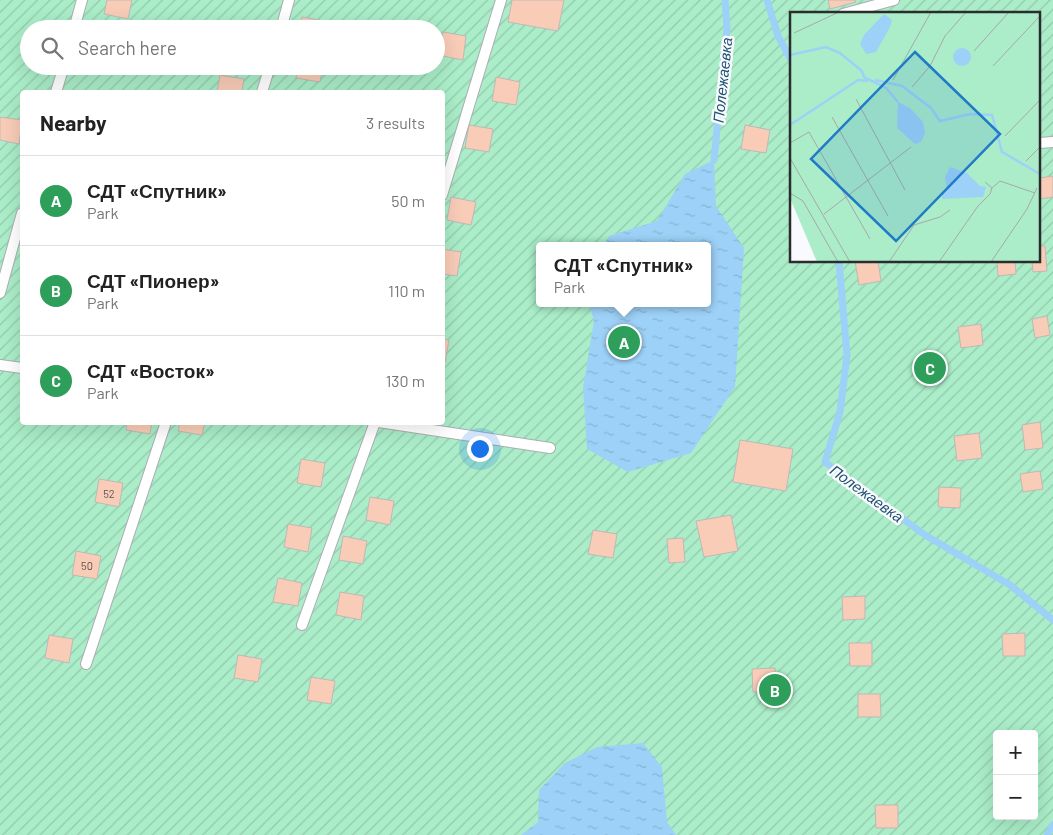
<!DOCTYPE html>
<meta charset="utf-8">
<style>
:root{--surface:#fff;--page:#f2f2f2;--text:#222;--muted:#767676;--line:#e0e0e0;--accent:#0b8043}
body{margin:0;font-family:Barlow,sans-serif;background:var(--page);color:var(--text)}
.controls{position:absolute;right:15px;bottom:15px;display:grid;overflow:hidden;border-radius:5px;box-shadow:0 5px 20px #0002}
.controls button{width:45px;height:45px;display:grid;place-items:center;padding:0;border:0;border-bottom:1px solid var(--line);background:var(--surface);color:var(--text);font:25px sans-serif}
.you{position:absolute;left:479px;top:448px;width:18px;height:18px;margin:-12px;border:4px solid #fff;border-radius:50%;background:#1a73e8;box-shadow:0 0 0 8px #1a73e833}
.badge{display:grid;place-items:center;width:32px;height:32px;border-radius:50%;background:var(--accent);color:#fff;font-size:16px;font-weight:700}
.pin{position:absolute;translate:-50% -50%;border:2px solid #fff;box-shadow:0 1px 5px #0006}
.popup{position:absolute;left:536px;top:242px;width:175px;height:65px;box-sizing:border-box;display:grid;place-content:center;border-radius:5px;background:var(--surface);filter:drop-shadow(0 1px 4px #0005);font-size:16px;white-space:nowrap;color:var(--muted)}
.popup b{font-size:19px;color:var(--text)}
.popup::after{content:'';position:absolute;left:50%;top:100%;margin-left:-10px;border:10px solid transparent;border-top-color:var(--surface)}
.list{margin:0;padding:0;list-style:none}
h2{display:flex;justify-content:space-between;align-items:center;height:65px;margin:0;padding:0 20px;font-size:21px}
h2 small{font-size:16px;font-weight:400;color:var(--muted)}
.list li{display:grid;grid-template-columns:32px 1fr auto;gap:15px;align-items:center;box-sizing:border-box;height:90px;padding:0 20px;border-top:1px solid var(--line)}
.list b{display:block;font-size:19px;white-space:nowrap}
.list p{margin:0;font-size:16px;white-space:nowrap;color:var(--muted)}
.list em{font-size:16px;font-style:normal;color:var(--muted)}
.icon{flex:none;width:28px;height:28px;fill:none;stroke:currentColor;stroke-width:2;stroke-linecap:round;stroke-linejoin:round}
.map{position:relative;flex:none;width:1053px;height:835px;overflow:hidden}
.search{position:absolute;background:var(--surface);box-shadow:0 5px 20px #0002;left:20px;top:20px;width:425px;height:55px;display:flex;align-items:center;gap:12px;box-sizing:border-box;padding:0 18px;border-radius:28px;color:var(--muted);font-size:19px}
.panel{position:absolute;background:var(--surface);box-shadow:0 5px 20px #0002;left:20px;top:90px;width:425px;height:335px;border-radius:5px}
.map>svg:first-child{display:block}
.garden{fill:url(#garden-furrows);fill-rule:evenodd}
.water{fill:url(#water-ripples)}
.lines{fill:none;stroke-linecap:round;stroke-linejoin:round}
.stream{stroke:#9dd1f7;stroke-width:7}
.building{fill:#f8ccb7;stroke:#bfb9b5}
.lane-casing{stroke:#abadb3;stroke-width:12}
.lane{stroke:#fff;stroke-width:10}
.labels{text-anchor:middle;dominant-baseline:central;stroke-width:5;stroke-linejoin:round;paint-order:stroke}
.number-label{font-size:11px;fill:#5e5450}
.water-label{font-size:15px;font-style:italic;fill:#1f5170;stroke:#f9fafe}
.inset-river{fill:none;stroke:#9dd1f7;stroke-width:2.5}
.inset-road{fill:none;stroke:#a7a8ab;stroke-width:1}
.view{fill:#207ac7;fill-opacity:0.15;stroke:#207ac7;stroke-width:2.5}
.inset-edge{fill:none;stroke:#2b2c2e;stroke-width:2.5}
</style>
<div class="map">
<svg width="1053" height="835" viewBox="0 0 1053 835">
<defs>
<pattern id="garden-furrows" width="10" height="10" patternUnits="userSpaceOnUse" patternTransform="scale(1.25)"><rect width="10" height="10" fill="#aaedc8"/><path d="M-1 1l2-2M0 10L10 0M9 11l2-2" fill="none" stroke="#92cbac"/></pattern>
<pattern id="water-ripples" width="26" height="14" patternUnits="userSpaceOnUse" patternTransform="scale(1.25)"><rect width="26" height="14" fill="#9dd1f7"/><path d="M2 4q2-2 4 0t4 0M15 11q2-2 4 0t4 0" fill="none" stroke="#87b4d4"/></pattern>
</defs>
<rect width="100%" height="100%" fill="#f9fafe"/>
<path class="garden" d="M 0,0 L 1053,0 L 1053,835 L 0,835 ZM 792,14 L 1039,14 L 1039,261 L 792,261 ZM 29,29 L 436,29 L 436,66 L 29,66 ZM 22,92 L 442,92 L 442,422 L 22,422 ZM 540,246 L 708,246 L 708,303 L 540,303 ZM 997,734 L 1034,734 L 1034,816 L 997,816 Z"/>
<path class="water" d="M 714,160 L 716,206 L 744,248 L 735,387 L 691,453 L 628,472 L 587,449 L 583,388 L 594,320 L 588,303 L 708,303 L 708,246 L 603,246 L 609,236 L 657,221 L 685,174 Z
M 643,743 L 662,767 L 667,822 L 676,835 L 521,835 L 538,822 L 539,790 L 565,763 L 597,747 Z"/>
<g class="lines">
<path class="stream" d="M 767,0 L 778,36 L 792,62
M 714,160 L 727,28 L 725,0
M 839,261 L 847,355 L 840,412 L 825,462 L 925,535 L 1010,585 L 1053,620
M 1047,835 L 1053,825"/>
</g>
<path class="building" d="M 107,0 L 132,0 L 128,19 L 104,14 Z
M 512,0 L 564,0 L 558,31 L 508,22 Z
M 828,0 L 855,0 L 856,2 L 830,9 Z
M 302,17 L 324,21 L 323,29 L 300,29 Z
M 250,22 L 274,27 L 274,29 L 249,29 Z
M 443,32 L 466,36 L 463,60 L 438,55 Z
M 298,66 L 323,66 L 320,82 L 296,78 Z
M 220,75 L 244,79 L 242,92 L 217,92 Z
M 496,77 L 520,82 L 516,105 L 492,101 Z
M 0,117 L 22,120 L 19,144 L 0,140 Z
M 469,125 L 493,129 L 489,152 L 465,148 Z
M 745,125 L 770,130 L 766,153 L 741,149 Z
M 1053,176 L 1053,197 L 1039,199 L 1039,178 Z
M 451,197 L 476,202 L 471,225 L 447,220 Z
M 1039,246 L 1045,246 L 1047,271 L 1033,272 L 1032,261 L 1039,261 Z
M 442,249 L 461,252 L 457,276 L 442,274 Z
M 855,261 L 878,261 L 881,281 L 859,285 Z
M 997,261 L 1015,261 L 1016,274 L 998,276 Z
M 1047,316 L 1050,335 L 1035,338 L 1032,319 Z
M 981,324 L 983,345 L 961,348 L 958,327 Z
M 442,339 L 449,340 L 445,363 L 442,363 Z
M 127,422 L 152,422 L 150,434 L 126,430 Z
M 180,422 L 205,422 L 202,435 L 178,431 Z
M 1040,422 L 1043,448 L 1025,450 L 1022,425 Z
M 979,433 L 982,458 L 957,461 L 954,436 Z
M 740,440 L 793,449 L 786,491 L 733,482 Z
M 301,459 L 325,463 L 321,487 L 297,483 Z
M 1040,471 L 1043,489 L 1023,492 L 1020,474 Z
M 99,479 L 123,483 L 119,507 L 95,502 Z
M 939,487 L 961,488 L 960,508 L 938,507 Z
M 370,497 L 394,501 L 390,525 L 366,520 Z
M 731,515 L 738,551 L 704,557 L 696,521 Z
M 288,524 L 312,528 L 308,552 L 284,547 Z
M 593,530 L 617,534 L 613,558 L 588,554 Z
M 343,536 L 367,541 L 363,564 L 339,560 Z
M 683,538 L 685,562 L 669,563 L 667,539 Z
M 76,551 L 101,556 L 97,579 L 72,575 Z
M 278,578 L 302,583 L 298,606 L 273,602 Z
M 340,592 L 364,596 L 361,620 L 336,615 Z
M 865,596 L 865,619 L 843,620 L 842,597 Z
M 1025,633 L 1025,656 L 1003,656 L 1002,634 Z
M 49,635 L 73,639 L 69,663 L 45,658 Z
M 849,643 L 872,643 L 872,666 L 850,666 Z
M 238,655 L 262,659 L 258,682 L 234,678 Z
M 775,668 L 775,691 L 753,692 L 752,669 Z
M 311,677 L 335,681 L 331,704 L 307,700 Z
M 858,694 L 880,694 L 881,717 L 858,717 Z
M 875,805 L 898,805 L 898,828 L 876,828 Z"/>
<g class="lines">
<defs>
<path id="lane" d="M 843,14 L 894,0
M 74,29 L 82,0
M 281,29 L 289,0
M 56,92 L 64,66
M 262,92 L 270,66
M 1039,143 L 1053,142
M 442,195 L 501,0
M 0,293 L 22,213
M 0,365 L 22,368
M 379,422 L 550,448
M 302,625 L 375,422
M 86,664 L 166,422"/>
</defs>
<use href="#lane" class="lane-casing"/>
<use href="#lane" class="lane"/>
</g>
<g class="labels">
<g class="number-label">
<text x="109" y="493">52</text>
<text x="87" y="565">50</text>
</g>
<g class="water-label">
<text transform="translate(722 80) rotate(-84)">Полежаевка</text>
<text transform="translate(867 493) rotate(36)">Полежаевка</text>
</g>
</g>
<g transform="translate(790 12)">
<rect width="250" height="250" fill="#f9fafe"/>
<path d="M 0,0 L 250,0 L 250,250 L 27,250 L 0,186 Z" fill="#aaedc8"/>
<path d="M 94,2 L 102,8 L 100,15 L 86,40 L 76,42 L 70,32 L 74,23 ZM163 45a9 9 0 1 1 18 0a9 9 0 1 1-18 0ZM 108,90 L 120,96 L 133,110 L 135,121 L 131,130 L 125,132 L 107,116 ZM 160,155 L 177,161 L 190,174 L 196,175 L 193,185 L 152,187 L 152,181 L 157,178 L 155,165 Z" fill="#9dd1f7"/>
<path class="inset-river" d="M 0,43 L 36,35 L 50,41 L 72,59 L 74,65 L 96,76 L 108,90M 85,68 L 112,74 L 141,96 L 150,109 L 180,102 L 202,103 L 212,140 L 250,162M 0,113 L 68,68 L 78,69"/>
<path class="inset-road" d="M 4,21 L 49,0M 184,39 L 219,0M 203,54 L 250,4M 103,68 L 141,0M 122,75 L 140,54 L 155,24 L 176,0M 66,87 L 115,178M 42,105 L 98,204M 215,124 L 250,88M 0,131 L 19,120 L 80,227M 0,146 L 60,250M 236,149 L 250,135M 202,176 L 210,169 L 245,181M 0,181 L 13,189 L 48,250M 34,202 L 121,135M 99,250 L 124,213 L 150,205 L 160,198M 149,250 L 188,194 L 200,182 L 202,176 L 195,170M 201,250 L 237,197 L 247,176"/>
<path class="view" d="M 125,40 L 210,122 L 106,229 L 21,147 Z"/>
<rect width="250" height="250" class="inset-edge"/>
</g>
</svg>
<div class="controls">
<button>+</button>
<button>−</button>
</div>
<div class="you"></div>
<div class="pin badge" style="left:624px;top:342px;background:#2e9e5b">A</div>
<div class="popup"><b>СДТ «Спутник»</b>Park</div>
<div class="pin badge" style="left:775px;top:690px;background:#2e9e5b">B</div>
<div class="pin badge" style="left:930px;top:368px;background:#2e9e5b">C</div>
<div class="search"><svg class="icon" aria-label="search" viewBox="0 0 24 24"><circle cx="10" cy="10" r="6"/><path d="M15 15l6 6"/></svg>Search here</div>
<section class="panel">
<h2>Nearby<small>3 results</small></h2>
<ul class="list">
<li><span class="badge" style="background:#2e9e5b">A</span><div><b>СДТ «Спутник»</b><p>Park</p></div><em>50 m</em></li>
<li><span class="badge" style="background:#2e9e5b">B</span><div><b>СДТ «Пионер»</b><p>Park</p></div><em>110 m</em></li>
<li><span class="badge" style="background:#2e9e5b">C</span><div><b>СДТ «Восток»</b><p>Park</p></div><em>130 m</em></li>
</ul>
</section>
</div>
